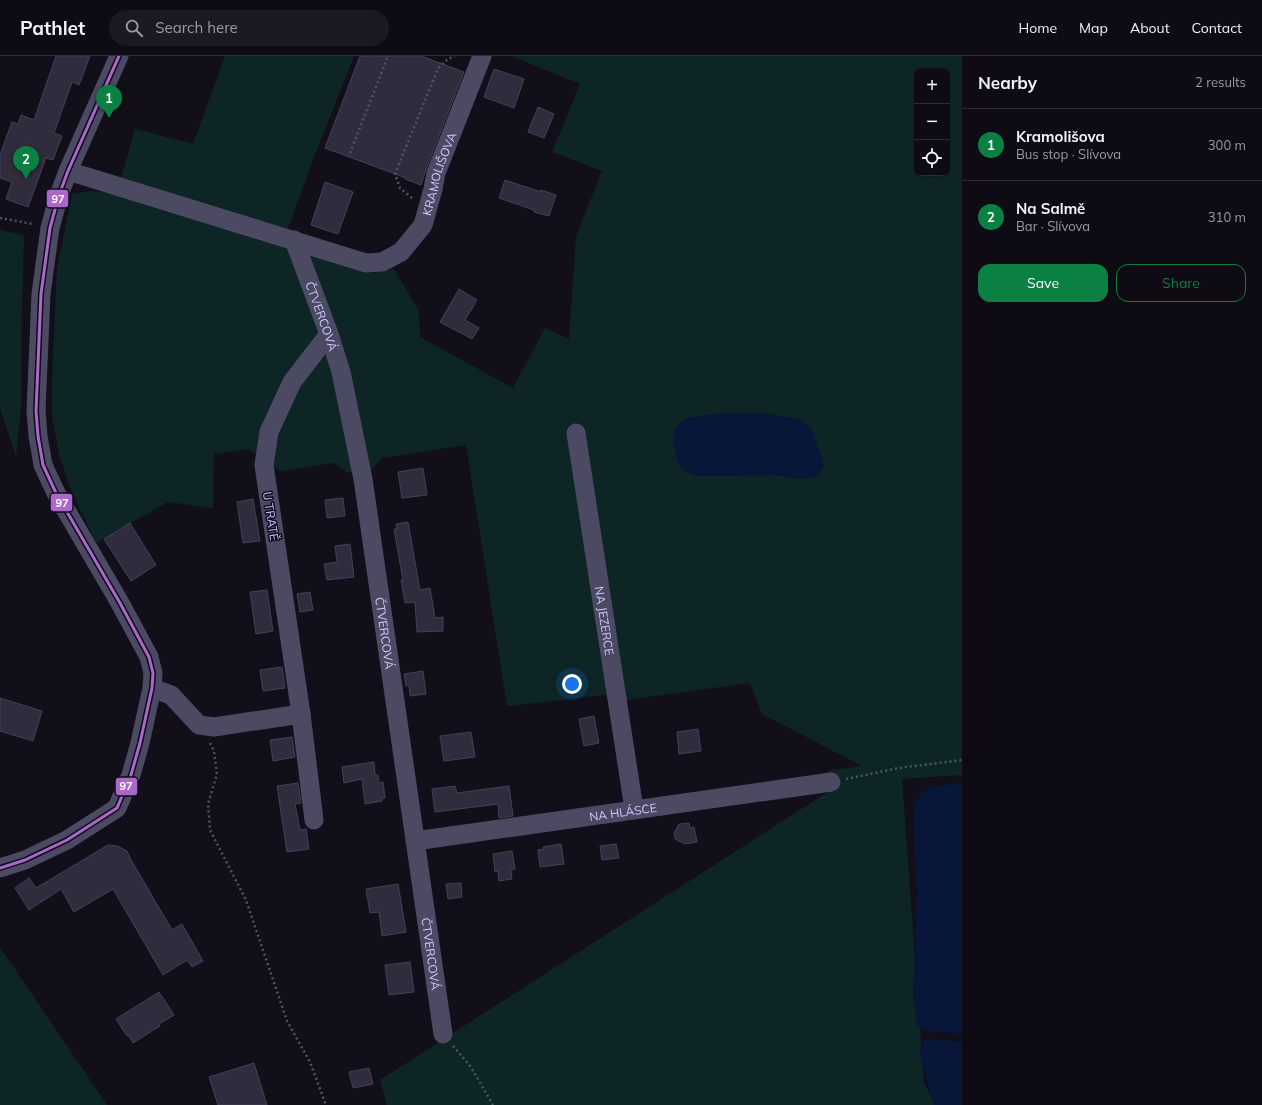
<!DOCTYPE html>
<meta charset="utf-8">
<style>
:root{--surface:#0e0b14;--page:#1c1922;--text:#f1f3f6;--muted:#9b9ba0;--line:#2e2b34;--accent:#0b8043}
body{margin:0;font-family:Mulish,sans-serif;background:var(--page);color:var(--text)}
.controls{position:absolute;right:12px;top:12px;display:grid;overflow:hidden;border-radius:8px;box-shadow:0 1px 3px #0004}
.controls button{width:36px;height:36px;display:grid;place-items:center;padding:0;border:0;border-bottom:1px solid var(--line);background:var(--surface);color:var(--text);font:20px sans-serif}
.you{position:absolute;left:572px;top:628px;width:14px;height:14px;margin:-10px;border:3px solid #fff;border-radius:50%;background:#1a73e8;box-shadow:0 0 0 6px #1a73e833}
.badge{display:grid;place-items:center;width:26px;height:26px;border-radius:50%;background:var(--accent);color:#fff;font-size:13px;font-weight:700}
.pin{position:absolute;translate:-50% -33px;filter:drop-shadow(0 1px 2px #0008)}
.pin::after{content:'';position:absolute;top:21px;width:14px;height:12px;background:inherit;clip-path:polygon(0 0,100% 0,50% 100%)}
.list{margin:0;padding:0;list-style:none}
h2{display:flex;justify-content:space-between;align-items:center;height:52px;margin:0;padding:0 16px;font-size:17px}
h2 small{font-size:13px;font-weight:400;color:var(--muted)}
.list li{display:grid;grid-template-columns:26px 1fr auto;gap:12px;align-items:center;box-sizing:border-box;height:72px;padding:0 16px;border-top:1px solid var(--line)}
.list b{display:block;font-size:15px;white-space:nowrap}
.list p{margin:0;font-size:13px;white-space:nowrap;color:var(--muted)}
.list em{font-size:13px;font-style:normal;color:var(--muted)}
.actions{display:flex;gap:8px;padding:12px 16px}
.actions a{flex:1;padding:9px 0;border:1px solid var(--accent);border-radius:12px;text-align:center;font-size:14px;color:var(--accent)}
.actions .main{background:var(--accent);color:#fff}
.icon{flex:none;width:22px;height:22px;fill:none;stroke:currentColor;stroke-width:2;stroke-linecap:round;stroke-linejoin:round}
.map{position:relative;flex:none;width:962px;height:1049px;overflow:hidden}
header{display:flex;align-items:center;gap:24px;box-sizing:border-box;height:56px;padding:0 20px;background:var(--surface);border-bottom:1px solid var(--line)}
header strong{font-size:19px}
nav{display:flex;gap:22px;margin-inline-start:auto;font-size:14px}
.search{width:280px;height:36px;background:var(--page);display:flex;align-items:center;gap:10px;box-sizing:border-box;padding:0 14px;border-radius:22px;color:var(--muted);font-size:15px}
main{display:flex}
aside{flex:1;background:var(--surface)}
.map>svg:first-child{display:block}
.green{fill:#0e2526;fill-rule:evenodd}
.water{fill:#071639}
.building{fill:#302c3d;stroke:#454058}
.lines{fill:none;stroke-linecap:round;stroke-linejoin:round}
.path{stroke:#485766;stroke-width:2.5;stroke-dasharray:2 3;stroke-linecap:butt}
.street{stroke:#4c4a63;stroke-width:19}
.bus-1-casing{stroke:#0f0b1e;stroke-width:6}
.bus-1{stroke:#ac68c9;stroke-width:3}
.labels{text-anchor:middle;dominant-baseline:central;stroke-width:3;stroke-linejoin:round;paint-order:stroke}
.street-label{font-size:12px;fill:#d0c8ff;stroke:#0f0b1e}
.line-badge{stroke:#0f0b1e;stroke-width:1.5}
.badge-label{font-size:11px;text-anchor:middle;font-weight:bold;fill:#fff}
</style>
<header>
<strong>Pathlet</strong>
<div class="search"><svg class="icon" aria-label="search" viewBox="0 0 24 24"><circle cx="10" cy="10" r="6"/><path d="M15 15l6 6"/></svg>Search here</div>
<nav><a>Home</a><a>Map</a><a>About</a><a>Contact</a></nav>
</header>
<main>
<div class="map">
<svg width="962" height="1049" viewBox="0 0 962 1049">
<rect width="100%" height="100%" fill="#120f1a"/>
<path class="green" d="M 225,0 L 354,0 L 316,96 L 287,175 L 121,122 L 135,73 L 193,88 Z
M 512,0 L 962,0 L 962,719 L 902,723 L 924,1027 L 936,1049 L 387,1049 L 380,1024 L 831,734 L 831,726 L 827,715 L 862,710 L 762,658 L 750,627 L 626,644 L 604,639 L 507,650 L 466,389 L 382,402 L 371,414 L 349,417 L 334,407 L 280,415 L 248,393 L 214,398 L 213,452 L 168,446 L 96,487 L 70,432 L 59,398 L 52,361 L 52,319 L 57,212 L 72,138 L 91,135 L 118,138 L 166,151 L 371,217 L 394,213 L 419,255 L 420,281 L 513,332 L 545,272 L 569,283 L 576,180 L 602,115 L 552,96 L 580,28 ZM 917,15 L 947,15 L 947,117 L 917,117 ZM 722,357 L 765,357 L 803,423 L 774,419 L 740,418 L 686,362 Z
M 0,174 L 24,179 L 21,291 L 21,354 L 16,400 L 0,352 Z
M 0,891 L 107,1049 L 0,1049 Z"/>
<path class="water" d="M 722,357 L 765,357 L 797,363 L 811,372 L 824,409 L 819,420 L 803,423 L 774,419 L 698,420 L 682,414 L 676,402 L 673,383 L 675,372 L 686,362 Z
M 962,726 L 962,978 L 926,975 L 917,969 L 913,939 L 917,835 L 913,753 L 920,739 L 930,731 Z
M 925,982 L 962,986 L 962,1049 L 934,1049 L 919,998 Z"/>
<path class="building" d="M 56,0 L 90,0 L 79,29 L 72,26 L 54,77 L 62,80 L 53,104 L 46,102 L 28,151 L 6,143 L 12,126 L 0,122 L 0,99 L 12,66 L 18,68 L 21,59 L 34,64 Z
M 360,0 L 421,0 L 464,16 L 426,113 L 421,129 L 405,123 L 406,122 L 325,92 Z
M 494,13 L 524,23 L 514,52 L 484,41 Z
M 538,51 L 554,58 L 544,82 L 528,76 Z
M 505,124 L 541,136 L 541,134 L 556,139 L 549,160 L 534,156 L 534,154 L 499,142 Z
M 325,126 L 353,136 L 338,178 L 311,169 Z
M 459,233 L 477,244 L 465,264 L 479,272 L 472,283 L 440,266 Z
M 423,412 L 427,439 L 402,442 L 398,416 Z
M 343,442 L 345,460 L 327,462 L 325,444 Z
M 253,443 L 260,485 L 243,487 L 237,446 Z
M 408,466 L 420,534 L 430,532 L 435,562 L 443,561 L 443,575 L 417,576 L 415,546 L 405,547 L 401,524 L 403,524 L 394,473 L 397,473 L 396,468 Z
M 130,467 L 156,509 L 131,525 L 104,483 Z
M 350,488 L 354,521 L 327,524 L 324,508 L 337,506 L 335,490 Z
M 267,534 L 273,575 L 256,578 L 250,536 Z
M 310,536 L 313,554 L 300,556 L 297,538 Z
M 282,611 L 285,632 L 263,635 L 260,614 Z
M 423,615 L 426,638 L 410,640 L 409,629 L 406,630 L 404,618 Z
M 0,642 L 42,655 L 33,685 L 0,675 Z
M 594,660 L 599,687 L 584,690 L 579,663 Z
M 698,673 L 701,695 L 679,698 L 677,676 Z
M 471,676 L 475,701 L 444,705 L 440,680 Z
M 292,681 L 295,701 L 273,705 L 270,684 Z
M 374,706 L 375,719 L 378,719 L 379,727 L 383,726 L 385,742 L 382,742 L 382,745 L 365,748 L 362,723 L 344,727 L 342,711 Z
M 298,727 L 301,747 L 295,748 L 300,774 L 306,773 L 309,793 L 287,796 L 277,730 Z
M 455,730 L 457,737 L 509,730 L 513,760 L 499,762 L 498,748 L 435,756 L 432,733 Z
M 689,767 L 690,772 L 694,771 L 697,786 L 685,788 L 675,783 L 674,777 L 679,768 Z
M 561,788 L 564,808 L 540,811 L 538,794 L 544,793 L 543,791 Z
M 616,788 L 619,802 L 602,804 L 600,790 Z
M 108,789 L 117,790 L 127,795 L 130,802 L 172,874 L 182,868 L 203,905 L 192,911 L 187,904 L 163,919 L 113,833 L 74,856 L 61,833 L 29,854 L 15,832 L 29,822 L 36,832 Z
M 512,795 L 515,813 L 511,814 L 512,823 L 499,825 L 498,815 L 495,816 L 493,798 Z
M 461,827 L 462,841 L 448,843 L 446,828 Z
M 398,828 L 406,876 L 382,880 L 379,856 L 370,857 L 366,833 Z
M 410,906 L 414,936 L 389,939 L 385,909 Z
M 159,936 L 174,959 L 159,968 L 160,970 L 133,987 L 128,979 L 127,980 L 116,963 Z
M 254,1007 L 267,1049 L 218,1049 L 209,1021 Z
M 369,1012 L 373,1028 L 353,1032 L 349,1016 Z"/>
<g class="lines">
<path class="path" d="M 350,97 L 388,0
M 412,142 L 400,132 L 395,118 L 437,15 C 441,8 448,2 455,0
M 0,162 L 33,168
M 210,687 L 214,695 L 217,718 L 208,748 L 210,774 L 246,844 L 287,965 L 310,1006 L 326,1049
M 846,723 L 899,712 L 962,704
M 453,990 L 471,1011 L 493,1049"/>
<g class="street">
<path id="s1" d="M 68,115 L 366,207 L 382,206 L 401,196 L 423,169 L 433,133 L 436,117 L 482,0"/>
<path id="s2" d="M 294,184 L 329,278 L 341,316 L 363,423 L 443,978"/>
<path id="s3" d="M 576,377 L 634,753"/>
<path d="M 152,632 L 171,639 L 199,669 L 214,671 L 301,658"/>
<path d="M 314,764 L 301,658 L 264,409 L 269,376 L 292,326 L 329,278"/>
<path id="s4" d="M 415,785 L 831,726"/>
<path d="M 0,812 L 25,804 L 67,784 L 117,752 L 131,719 L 140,687 L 152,632 L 153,617 L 149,601 L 120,547 L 56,437 L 43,409 L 38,380 L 36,355 L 41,238 L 50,172 L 59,139 L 68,115 L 119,0"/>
</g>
<defs>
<path id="bus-1" d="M 0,812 L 25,804 L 67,784 L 117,752 L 131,719 L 140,687 L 152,632 L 153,617 L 149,601 L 120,547 L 56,437 L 43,409 L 38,380 L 36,355 L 41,238 L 50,172 L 59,139 L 68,115 L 119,0"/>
</defs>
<use href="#bus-1" class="bus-1-casing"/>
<use href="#bus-1" class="bus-1"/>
</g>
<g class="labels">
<g class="street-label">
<text stroke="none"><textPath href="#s1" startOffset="438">KRAMOLIŠOVA</textPath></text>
<text stroke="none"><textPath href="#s2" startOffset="81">ČTVERCOVÁ</textPath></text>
<text transform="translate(271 460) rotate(81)">U TRATĚ</text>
<text stroke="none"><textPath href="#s3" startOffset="190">NA JEZERCE</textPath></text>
<text stroke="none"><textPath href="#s2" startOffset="405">ČTVERCOVÁ</textPath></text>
<text stroke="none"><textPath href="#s4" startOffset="210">NA HLÁSCE</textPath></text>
<text stroke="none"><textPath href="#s2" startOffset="729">ČTVERCOVÁ</textPath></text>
</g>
</g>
<g class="line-badge">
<rect x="46" y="133" width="23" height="19" rx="4" fill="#ac68c9"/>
<rect x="50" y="437" width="23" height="19" rx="4" fill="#ac68c9"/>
<rect x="115" y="721" width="23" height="19" rx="4" fill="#ac68c9"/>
</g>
<g class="badge-label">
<text x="58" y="147">97</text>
<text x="62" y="451">97</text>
<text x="126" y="734">97</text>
</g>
</svg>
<div class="controls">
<button>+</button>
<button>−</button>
<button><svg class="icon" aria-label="locate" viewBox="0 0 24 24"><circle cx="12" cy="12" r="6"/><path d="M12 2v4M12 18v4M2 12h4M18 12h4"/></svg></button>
</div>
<div class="you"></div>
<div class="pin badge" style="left:109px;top:62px">1</div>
<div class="pin badge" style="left:26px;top:123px">2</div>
</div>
<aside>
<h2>Nearby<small>2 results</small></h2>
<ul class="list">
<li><span class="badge">1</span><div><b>Kramolišova</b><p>Bus stop · Slívova</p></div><em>300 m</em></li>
<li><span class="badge">2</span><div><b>Na Salmě</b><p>Bar · Slívova</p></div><em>310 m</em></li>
</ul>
<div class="actions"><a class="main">Save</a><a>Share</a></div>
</aside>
</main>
